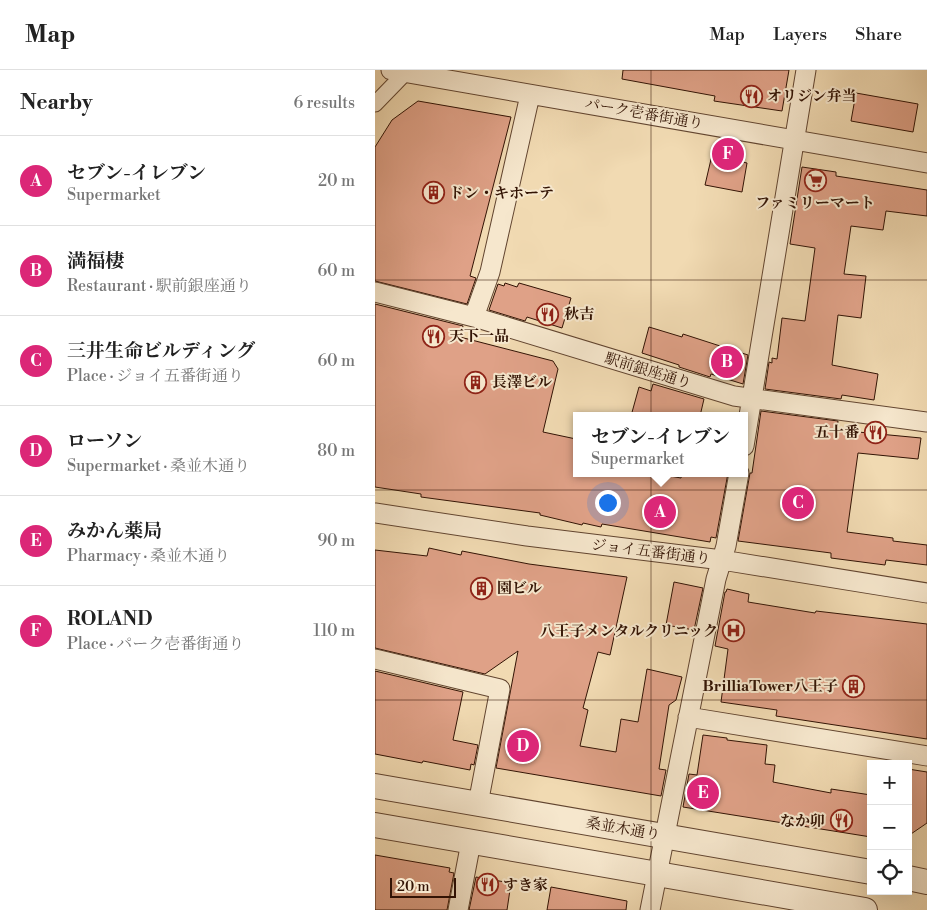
<!DOCTYPE html>
<meta charset="utf-8">
<style>
:root{--surface:#fff;--page:#f6f6f6;--text:#222;--muted:#767676;--line:#e0e0e0;--accent:#db2777}
body{margin:0;font-family:"Libre Bodoni","Noto Serif JP",serif;background:var(--page);color:var(--text)}
.controls{position:absolute;right:15px;bottom:15px;display:grid;overflow:hidden;border-radius:0px;box-shadow:0 5px 20px #0002}
.controls button{width:45px;height:45px;display:grid;place-items:center;padding:0;border:0;border-bottom:1px solid var(--line);background:var(--surface);color:var(--text);font:25px sans-serif}
.scale{position:absolute;left:15px;bottom:12px;width:66px;box-sizing:border-box;padding-left:5px;border:2px solid #321304;border-top:0;font-size:14px;line-height:18px;white-space:nowrap;color:#321304;-webkit-text-stroke:4px #f6e7cd;paint-order:stroke}
.you{position:absolute;left:232px;top:432px;width:18px;height:18px;margin:-12px;border:4px solid #fff;border-radius:50%;background:#1a73e8;box-shadow:0 0 0 8px #1a73e833}
.badge{display:grid;place-items:center;width:32px;height:32px;border-radius:50%;background:var(--accent);color:#fff;font-size:16px;font-weight:700}
.pin{position:absolute;translate:-50% -50%;border:2px solid #fff;box-shadow:0 1px 5px #0006}
.popup{position:absolute;left:198px;top:342px;width:175px;height:65px;box-sizing:border-box;display:grid;place-content:center;border-radius:0px;background:var(--surface);filter:drop-shadow(0 1px 4px #0005);font-size:16px;white-space:nowrap;color:var(--muted)}
.popup b{font-size:19px;color:var(--text)}
.popup::after{content:'';position:absolute;left:50%;top:100%;margin-left:-10px;border:10px solid transparent;border-top-color:var(--surface)}
.list{margin:0;padding:0;list-style:none}
h2{display:flex;justify-content:space-between;align-items:center;height:65px;margin:0;padding:0 20px;font-size:21px}
h2 small{font-size:16px;font-weight:400;color:var(--muted)}
.list li{display:grid;grid-template-columns:32px 1fr auto;gap:15px;align-items:center;box-sizing:border-box;height:90px;padding:0 20px;border-top:1px solid var(--line)}
.list b{display:block;font-size:19px;white-space:nowrap}
.list p{margin:0;font-size:16px;white-space:nowrap;color:var(--muted)}
.list em{font-size:16px;font-style:normal;color:var(--muted)}
.icon{flex:none;width:28px;height:28px;fill:none;stroke:currentColor;stroke-width:2;stroke-linecap:round;stroke-linejoin:round}
.map{position:relative;flex:none;width:552px;height:840px;overflow:hidden}
header{display:flex;align-items:center;gap:30px;box-sizing:border-box;height:70px;padding:0 25px;background:var(--surface);border-bottom:1px solid var(--line)}
header strong{font-size:24px}
nav{display:flex;gap:28px;margin-inline-start:auto;font-size:18px}
main{display:flex}
aside{flex:1;background:var(--surface)}
.map>svg:first-child{display:block}
.building{fill:#dfa187;stroke:#321304}
.lines{fill:none;stroke-linecap:round;stroke-linejoin:round}
.pedestrian-casing{stroke:#624530;stroke-width:17}
.minor-casing{stroke:#624530;stroke-width:21}
.tertiary-casing{stroke:#624530;stroke-width:26}
.pedestrian{stroke:#f6e7cd;stroke-width:15}
.minor{stroke:#f6e7cd;stroke-width:19}
.tertiary{stroke:#f6e7cd;stroke-width:24}
.grid{fill:none;stroke:#321304;stroke-width:1;stroke-opacity:0.55}
.labels{text-anchor:middle;dominant-baseline:central;stroke-width:4;stroke-linejoin:round;paint-order:stroke}
.poi-label{font-size:15px;font-weight:bold;fill:#321304;stroke:#f6e7cd;text-anchor:start}
.street-label{font-size:15px;fill:#321304;stroke:#f6e7cd}
</style>
<header>
<strong>Map</strong>
<nav><a>Map</a><a>Layers</a><a>Share</a></nav>
</header>
<main>
<aside>
<h2>Nearby<small>6 results</small></h2>
<ul class="list">
<li><span class="badge">A</span><div><b>セブン-イレブン</b><p>Supermarket</p></div><em>20 m</em></li>
<li><span class="badge">B</span><div><b>満福棲</b><p>Restaurant · 駅前銀座通り</p></div><em>60 m</em></li>
<li><span class="badge">C</span><div><b>三井生命ビルディング</b><p>Place · ジョイ五番街通り</p></div><em>60 m</em></li>
<li><span class="badge">D</span><div><b>ローソン</b><p>Supermarket · 桑並木通り</p></div><em>80 m</em></li>
<li><span class="badge">E</span><div><b>みかん薬局</b><p>Pharmacy · 桑並木通り</p></div><em>90 m</em></li>
<li><span class="badge">F</span><div><b>ROLAND</b><p>Place · パーク壱番街通り</p></div><em>110 m</em></li>
</ul>
</aside>
<div class="map">
<svg width="552" height="840" viewBox="0 0 552 840">
<rect width="100%" height="100%" fill="#f1dab2"/>
<filter id="stains"><feTurbulence type="fractalNoise" baseFrequency=".004" numOctaves="4"/><feColorMatrix values="0 0 0 0 .2 0 0 0 0 .09 0 0 0 0 .02 0 0 0 .5 -.17"/></filter>
<radialGradient id="worn" r=".72"><stop offset=".6" stop-color="#630" stop-opacity="0"/><stop offset="1" stop-color="#630" stop-opacity=".3"/></radialGradient>
<path class="building" d="M 248,0 L 414,0 L 407,41 L 339,31 L 340,26 L 247,9 Z
M 481,23 L 543,34 L 538,62 L 476,51 Z
M 43,31 L 136,47 L 95,206 L 101,208 L 92,234 L 0,211 L 0,77 L 17,50 Z
M 337,85 L 372,93 L 367,122 L 330,115 Z
M 427,97 L 461,102 L 461,106 L 552,120 L 552,146 L 511,141 L 508,160 L 476,156 L 469,204 L 491,206 L 486,248 L 463,245 L 457,295 L 503,304 L 499,330 L 467,325 L 466,329 L 390,319 L 394,292 L 397,293 L 397,288 L 402,289 L 407,248 L 430,251 L 440,178 L 415,174 Z
M 130,213 L 142,217 L 144,213 L 196,228 L 187,258 L 152,247 L 150,251 L 114,240 L 123,214 L 129,216 Z
M 0,234 L 88,256 L 85,267 L 178,291 L 183,299 L 168,362 L 201,369 L 201,403 L 278,403 L 306,408 L 307,403 L 353,403 L 341,468 L 336,467 L 335,472 L 227,454 L 226,457 L 208,453 L 207,455 L 165,445 L 165,443 L 46,427 L 46,424 L 0,417 Z
M 274,257 L 307,267 L 308,264 L 373,285 L 368,314 L 336,304 L 335,307 L 304,297 L 304,295 L 267,283 Z
M 278,314 L 329,329 L 325,346 L 256,346 L 264,317 L 276,321 Z
M 386,341 L 463,351 L 462,360 L 546,368 L 543,389 L 483,383 L 472,462 L 518,468 L 518,471 L 552,475 L 552,495 L 511,490 L 510,495 L 456,488 L 456,483 L 363,471 L 375,403 L 377,403 Z
M 54,478 L 86,485 L 87,481 L 154,494 L 252,507 L 235,585 L 223,582 L 208,638 L 213,640 L 205,676 L 241,682 L 246,649 L 263,652 L 272,599 L 307,607 L 301,630 L 294,635 L 284,699 L 291,700 L 286,726 L 121,698 L 143,581 L 110,604 L 0,578 L 0,480 L 52,486 Z
M 299,512 L 328,518 L 319,560 L 291,555 Z
M 352,519 L 374,524 L 373,532 L 440,543 L 441,541 L 552,554 L 552,669 L 401,646 L 402,640 L 346,632 L 353,579 L 340,576 L 350,522 L 351,522 Z
M 0,601 L 88,622 L 78,670 L 103,675 L 99,695 L 96,694 L 95,700 L 48,691 L 47,693 L 0,684 Z
M 328,665 L 352,668 L 352,670 L 392,675 L 390,694 L 400,695 L 398,712 L 456,723 L 456,719 L 496,725 L 496,767 L 308,737 L 314,704 L 322,705 Z
M 533,699 L 552,702 L 552,753 L 533,766 Z
M 0,785 L 75,798 L 74,802 L 79,803 L 72,840 L 0,840 Z
M 101,807 L 136,813 L 132,840 L 94,840 Z
M 176,817 L 252,831 L 251,840 L 172,840 Z"/>
<g class="lines">
<defs>
<path id="pedestrian" d="M 0,34 L 33,0"/>
<path id="minor" d="M 16,0 L 552,93
M 0,222 L 99,247 L 359,326 L 552,352
M 99,247 L 115,202 L 155,25
M 369,376 L 431,0
M 0,443 L 152,466 L 347,490 L 552,523
M 0,589 L 125,619 L 103,734
M 313,647 L 552,686
M 83,840 L 96,772
M 275,840 L 341,509 L 351,476 L 364,403"/>
<path id="tertiary" d="M 0,716 L 496,802
M 0,755 L 490,840
M 533,808 L 552,812"/>
</defs>
<use href="#pedestrian" class="pedestrian-casing"/>
<use href="#minor" class="minor-casing"/>
<use href="#tertiary" class="tertiary-casing"/>
<use href="#pedestrian" class="pedestrian"/>
<use href="#minor" class="minor"/>
<use href="#tertiary" class="tertiary"/>
</g>
<path class="grid" d="M 276,0 L 276,840M 0,210 L 552,210M 0,420 L 552,420M 0,630 L 552,630"/>
<defs>
<symbol id="restaurant-ring" viewBox="-11 -11 22 22"><circle r="9.5" fill="#f6e7cd" stroke="#8f2418" stroke-width="1.5"/><path d="M-5-6h1v4h1v-4h1v4h1v-4h1v5L-1.5 .5V6h-2V.5L-5-1ZM5-6V6H3V1.5H1.5Q1.5-4 5-6Z" fill="#8f2418"/></symbol>
<symbol id="supermarket-ring" viewBox="-11 -11 22 22"><circle r="9.5" fill="#f6e7cd" stroke="#8f2418" stroke-width="1.5"/><path d="M-6-5.5h2.5l.6 2H6L4.5 2H-2.5L-4.4-4H-6ZM-1.5 3.2a1.3 1.3 0 1 0 .1 0ZM3 3.2a1.3 1.3 0 1 0 .1 0Z" fill="#8f2418"/></symbol>
<symbol id="building-ring" viewBox="-11 -11 22 22"><circle r="9.5" fill="#f6e7cd" stroke="#8f2418" stroke-width="1.5"/><path d="M-4-6H4V6H1V3H-1V6H-4ZM-2.5-4.3h1.7v1.8h-1.7ZM.8-4.3h1.7v1.8H.8ZM-2.5-1h1.7V.8h-1.7ZM.8-1h1.7V.8H.8Z" fill="#8f2418"/></symbol>
<symbol id="hospital-ring" viewBox="-11 -11 22 22"><circle r="9.5" fill="#f6e7cd" stroke="#8f2418" stroke-width="1.5"/><path d="M-5-5h3v3.5h4V-5h3V5h-3V1.5h-4V5h-3Z" fill="#8f2418"/></symbol>
</defs>
<g fill-rule="evenodd">
<use href="#restaurant-ring" x="364" y="14" width="25" height="25"/>
<use href="#supermarket-ring" x="428" y="98" width="25" height="25"/>
<use href="#building-ring" x="46" y="110" width="25" height="25"/>
<use href="#restaurant-ring" x="160" y="232" width="25" height="25"/>
<use href="#restaurant-ring" x="46" y="254" width="25" height="25"/>
<use href="#building-ring" x="88" y="300" width="25" height="25"/>
<use href="#restaurant-ring" x="488" y="350" width="25" height="25"/>
<use href="#building-ring" x="94" y="506" width="25" height="25"/>
<use href="#hospital-ring" x="346" y="548" width="25" height="25"/>
<use href="#building-ring" x="466" y="604" width="25" height="25"/>
<use href="#restaurant-ring" x="454" y="738" width="25" height="25"/>
<use href="#restaurant-ring" x="100" y="802" width="25" height="25"/>
</g>
<g class="labels">
<g class="poi-label">
<text x="392" y="26">オリジン弁当</text>
<text x="74" y="123">ドン・キホーテ</text>
<text x="440" y="133" text-anchor="middle">ファミリーマート</text>
<text x="189" y="244">秋吉</text>
<text x="74" y="266">天下一品</text>
<text x="117" y="312">長澤ビル</text>
<text x="484" y="362" text-anchor="end">五十番</text>
<text x="122" y="518">園ビル</text>
<text x="343" y="561" text-anchor="end">八王子メンタルクリニック</text>
<text x="463" y="616" text-anchor="end">BrilliaTower八王子</text>
<text x="450" y="751" text-anchor="end">なか卯</text>
<text x="128" y="815">すき家</text>
</g>
<g class="street-label">
<text transform="translate(269 44) rotate(10)">パーク壱番街通り</text>
<text transform="translate(273 301) rotate(17)">駅前銀座通り</text>
<text transform="translate(276 482) rotate(7)">ジョイ五番街通り</text>
<text transform="translate(248 759) rotate(10)">桑並木通り</text>
</g>
</g>
<rect width="100%" height="100%" filter="url(#stains)"/>
<rect width="100%" height="100%" fill="url(#worn)"/>
</svg>
<div class="controls">
<button>+</button>
<button>−</button>
<button><svg class="icon" aria-label="locate" viewBox="0 0 24 24"><circle cx="12" cy="12" r="6"/><path d="M12 2v4M12 18v4M2 12h4M18 12h4"/></svg></button>
</div>
<div class="scale">20 m</div>
<div class="you"></div>
<div class="pin badge" style="left:285px;top:442px">A</div>
<div class="popup"><b>セブン-イレブン</b>Supermarket</div>
<div class="pin badge" style="left:352px;top:292px">B</div>
<div class="pin badge" style="left:423px;top:433px">C</div>
<div class="pin badge" style="left:148px;top:676px">D</div>
<div class="pin badge" style="left:328px;top:723px">E</div>
<div class="pin badge" style="left:353px;top:84px">F</div>
</div>
</main>
